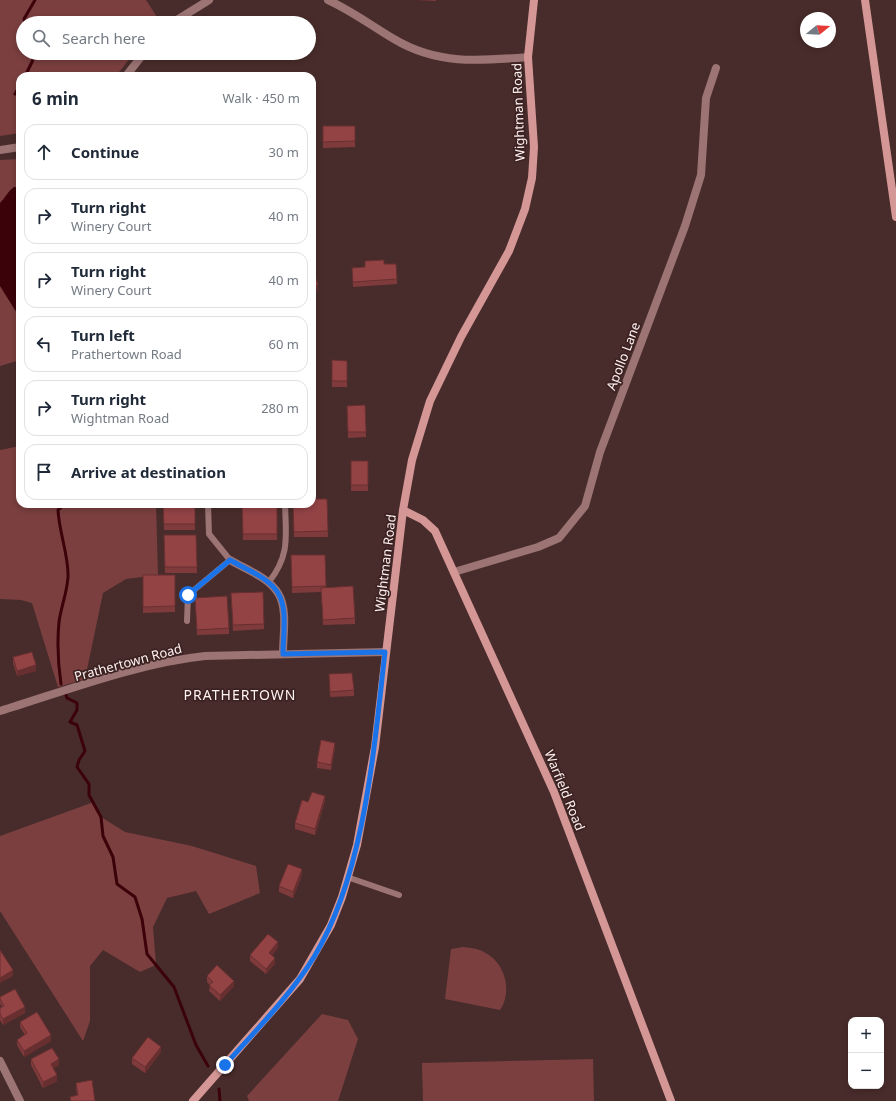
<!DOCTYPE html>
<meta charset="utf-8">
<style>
:root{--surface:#fff;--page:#f6f6f7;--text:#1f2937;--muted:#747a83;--line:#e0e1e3}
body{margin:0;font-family:"Noto Sans",sans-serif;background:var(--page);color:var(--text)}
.controls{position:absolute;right:12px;bottom:12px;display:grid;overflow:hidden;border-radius:8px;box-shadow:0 2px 6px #0003}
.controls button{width:36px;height:36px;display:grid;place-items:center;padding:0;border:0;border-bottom:1px solid var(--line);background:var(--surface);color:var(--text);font:20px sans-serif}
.compass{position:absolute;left:800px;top:12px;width:36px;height:36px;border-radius:50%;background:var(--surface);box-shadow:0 2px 6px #0003;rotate:72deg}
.stop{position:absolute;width:12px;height:12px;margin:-9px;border:3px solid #1a73e8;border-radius:50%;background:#fff}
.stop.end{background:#1a73e8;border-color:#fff;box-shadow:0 1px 4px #0008}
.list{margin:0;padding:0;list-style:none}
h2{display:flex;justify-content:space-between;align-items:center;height:52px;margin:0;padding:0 16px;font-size:17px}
h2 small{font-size:13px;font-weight:400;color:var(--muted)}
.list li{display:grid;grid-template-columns:26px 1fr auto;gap:12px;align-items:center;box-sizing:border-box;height:56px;margin:0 8px 8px;padding:0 8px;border:1px solid var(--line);border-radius:12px}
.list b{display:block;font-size:15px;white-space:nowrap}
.list p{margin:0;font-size:13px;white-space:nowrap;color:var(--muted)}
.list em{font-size:13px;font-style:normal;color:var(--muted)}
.icon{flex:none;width:22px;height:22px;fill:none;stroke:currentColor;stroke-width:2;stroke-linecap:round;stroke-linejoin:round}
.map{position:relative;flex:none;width:896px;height:1101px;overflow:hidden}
.search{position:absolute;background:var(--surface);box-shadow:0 2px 6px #0003;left:16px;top:16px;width:300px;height:44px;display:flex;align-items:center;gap:10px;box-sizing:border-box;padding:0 14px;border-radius:22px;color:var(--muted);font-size:15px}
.panel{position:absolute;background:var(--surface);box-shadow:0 2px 6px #0003;left:16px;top:72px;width:300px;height:436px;border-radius:12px}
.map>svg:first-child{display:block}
.green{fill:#7b3f40}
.water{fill:#3b0209}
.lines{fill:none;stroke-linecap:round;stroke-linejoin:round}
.stream{stroke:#3b0209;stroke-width:3}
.lane{stroke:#9b7473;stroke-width:6}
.street{stroke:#9b7473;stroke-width:8}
.secondary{stroke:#d49796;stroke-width:8}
.wall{fill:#7f3a3b}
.shaded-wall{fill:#682f30}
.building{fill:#944345;stroke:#682f30}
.route{stroke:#1a73e8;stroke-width:5}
.labels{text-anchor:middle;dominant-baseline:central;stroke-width:3.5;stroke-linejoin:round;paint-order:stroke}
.street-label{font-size:13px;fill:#fef2f1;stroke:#3d2222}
.neighbourhood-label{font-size:14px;letter-spacing:1px;fill:#fef2f1;stroke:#3d2222}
</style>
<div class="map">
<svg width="896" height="1101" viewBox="0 0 896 1101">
<rect width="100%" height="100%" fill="#482c2b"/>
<path class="green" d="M 0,0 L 146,0 L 159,20 L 157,23 L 23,23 L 23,53 L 134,53 L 116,76 L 20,76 L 20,133 L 0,136 Z
M 20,159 L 20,360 L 0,366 L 0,160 Z
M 20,446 L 20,504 L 156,504 L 158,575 L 126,579 L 103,593 L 85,679 L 58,687 L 32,603 L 21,600 L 0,599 L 0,450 Z
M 94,802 L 101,817 L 125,832 L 192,846 L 256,866 L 260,893 L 209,914 L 196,891 L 167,898 L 153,927 L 156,965 L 140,972 L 103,950 L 90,966 L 90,1021 L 83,1041 L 0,911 L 0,836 Z
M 463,947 C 471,948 477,948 484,952 C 505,962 513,991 500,1010 L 445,999 L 451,949 Z
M 322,1014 L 348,1020 L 358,1039 L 338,1101 L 249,1101 L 247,1096 Z
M 593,1059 L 594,1101 L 423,1101 L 422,1063 Z"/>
<path class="water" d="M 14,187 L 20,187 L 20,318 L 0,286 L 0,203 C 6,197 7,192 14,187 Z"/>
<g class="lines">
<path class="stream" d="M 25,23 L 24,19 L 35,0
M 23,36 L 23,38
M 25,76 L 33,60 L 32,53
M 15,94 L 20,85
M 61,684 C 58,664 57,643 59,622 C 61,607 67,593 68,577 C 69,557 59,532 58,510 L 65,504
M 66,695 L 67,698 L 77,703 L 77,710 L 70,722 L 77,725 L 85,751 L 79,760 L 77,767 L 89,784 L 89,795 L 101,817 L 103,836 L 113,857 L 117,884 L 135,897 L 142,919 L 147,954 L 174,987 L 196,1045 L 208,1066
M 219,1089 L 220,1101"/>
<path class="lane" d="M 269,582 C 290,555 286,537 285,504
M 187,621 L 188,595 L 230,560 L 209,534 L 208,504
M 347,877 L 399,895"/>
<path class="street" d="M 328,0 C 352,11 372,26 394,39 C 437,65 480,61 528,57
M 172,23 L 209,0
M 126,76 L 144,53
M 0,150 L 20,147
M 230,560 C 245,569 268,577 278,593 C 288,609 283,635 283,653
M 454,572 L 538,547 L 559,538 L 585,506 L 600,452 L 685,226 L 701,175 L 706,98 L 716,68
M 0,711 C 65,691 138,663 205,656 L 385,652
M 0,1061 L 20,1101"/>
<path class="secondary" d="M 865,0 L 896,217
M 403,510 L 423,520 L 435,531 L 554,792 L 671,1101
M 193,1101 L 300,979 L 331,925 L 342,897 L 357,845 L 375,747 L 403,510 L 412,460 L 430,401 L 461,337 L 509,251 L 525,209 L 532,178 L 534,147 L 528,57 L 534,0"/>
</g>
<path class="wall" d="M 416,0 L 436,0 L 436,1 Z
M 323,126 L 355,126 L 355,147 L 323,148 Z
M 365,261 L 384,264 L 397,279 L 397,284 L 353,287 L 352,268 L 365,267 Z
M 332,360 L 347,361 L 347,387 L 332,387 Z
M 365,405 L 366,437 L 348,438 L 347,406 Z
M 351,461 L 368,461 L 368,491 L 351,491 Z
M 327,499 L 328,537 L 294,537 L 293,504 Z
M 163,504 L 195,504 L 195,530 L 164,530 Z
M 214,504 L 277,504 L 277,540 L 243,540 L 242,505 L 214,506 Z
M 164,535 L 196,535 L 197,573 L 165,573 Z
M 291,555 L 325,555 L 326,588 L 355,618 L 355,624 L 323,625 L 321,592 L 292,593 Z
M 143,575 L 175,575 L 175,612 L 143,613 Z
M 231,593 L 264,624 L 264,629 L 233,631 Z
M 195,598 L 229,628 L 229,634 L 197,635 Z
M 13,657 L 36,671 L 17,676 L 13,663 Z
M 329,674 L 354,690 L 354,696 L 330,697 Z
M 335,748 L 331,770 L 317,768 L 317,762 Z
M 325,801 L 315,835 L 295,829 L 295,823 L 308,802 Z
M 302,875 L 293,898 L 279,892 L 279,886 Z
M 278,948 L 272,955 L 275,964 L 266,974 L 250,961 L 250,955 Z
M 207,976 L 234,986 L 220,1001 L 209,991 L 210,985 L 207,982 Z
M 0,997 L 25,1013 L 3,1025 L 0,1020 L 0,1008 L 2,1007 L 0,1004 Z
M 20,1022 L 51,1041 L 24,1057 L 17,1045 L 17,1040 L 25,1035 L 20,1027 Z
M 161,1052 L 145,1073 L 132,1064 L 132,1058 Z
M 31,1059 L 59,1065 L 53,1068 L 57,1081 L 43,1088 L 31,1065 Z
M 76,1083 L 95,1101 L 70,1101 L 70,1097 L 77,1095 L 76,1088 Z"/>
<path class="shaded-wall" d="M 318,285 L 318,291 L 312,293 L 312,287 Z
M 36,665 L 36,671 L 17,676 L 17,671 Z
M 335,743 L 335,748 L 331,770 L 331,765 Z
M 325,796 L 325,801 L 315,835 L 315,829 Z
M 302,869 L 302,875 L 293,898 L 293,892 Z
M 278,942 L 278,948 L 269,959 L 269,953 Z
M 275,958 L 275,964 L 266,974 L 266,969 Z
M 13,970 L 13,976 L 0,983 L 0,978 Z
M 234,981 L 234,986 L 220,1001 L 220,995 Z
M 25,1007 L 25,1013 L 3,1025 L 3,1019 Z
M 51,1035 L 51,1041 L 24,1057 L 24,1051 Z
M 161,1047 L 161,1052 L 145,1073 L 145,1067 Z
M 59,1059 L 59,1065 L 51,1070 L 51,1064 Z
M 57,1075 L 57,1081 L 43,1088 L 43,1082 Z"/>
<path class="building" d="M 323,126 L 355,126 L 355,141 L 323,142 Z
M 384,260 L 384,264 L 396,264 L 397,279 L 353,282 L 352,268 L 365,267 L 365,261 Z
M 312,266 L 318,285 L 312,287 Z
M 332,360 L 347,361 L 347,381 L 332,381 Z
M 365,405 L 366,432 L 348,432 L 347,406 Z
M 351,461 L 368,461 L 368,485 L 351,485 Z
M 312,499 L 327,499 L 328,531 L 294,532 L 293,504 L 312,504 Z
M 163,504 L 195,504 L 195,524 L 164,524 Z
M 242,504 L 277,504 L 277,534 L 243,534 Z
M 164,535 L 196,535 L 197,567 L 165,567 Z
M 291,555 L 325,555 L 326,586 L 292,587 Z
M 143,575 L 175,575 L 175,606 L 143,607 Z
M 353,586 L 355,618 L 323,620 L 321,588 Z
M 263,592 L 264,624 L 233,625 L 231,593 Z
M 227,596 L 229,628 L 197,630 L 195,598 Z
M 32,652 L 36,665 L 17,671 L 13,657 Z
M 352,673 L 354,690 L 330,692 L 329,674 Z
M 321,740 L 335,743 L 331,765 L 317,762 Z
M 312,792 L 325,796 L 315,829 L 295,823 L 302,800 L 308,802 Z
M 288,864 L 302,869 L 293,892 L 279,886 Z
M 268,934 L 278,942 L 269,953 L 275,958 L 266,969 L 250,955 Z
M 0,950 L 13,970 L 0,978 Z
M 217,965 L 234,981 L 220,995 L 209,985 L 213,982 L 207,976 Z
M 15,989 L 25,1007 L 3,1019 L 0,1014 L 0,1008 L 4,1006 L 0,999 L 0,997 Z
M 37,1012 L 51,1035 L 24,1051 L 17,1040 L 27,1033 L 20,1022 Z
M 148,1037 L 161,1047 L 145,1067 L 132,1058 Z
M 52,1048 L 59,1059 L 51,1064 L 57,1075 L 43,1082 L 31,1059 Z
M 92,1080 L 95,1101 L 71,1101 L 70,1097 L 78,1095 L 76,1083 Z"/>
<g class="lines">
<path class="route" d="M 188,595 L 230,560 C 245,569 268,577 278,593 C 288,609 283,635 283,654 L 385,652 C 374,748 365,873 314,957 C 290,996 256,1030 225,1065"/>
</g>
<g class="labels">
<g class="street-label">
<text transform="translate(518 112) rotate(-92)">Wightman Road</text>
<text transform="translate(623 356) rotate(-69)">Apollo Lane</text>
<text transform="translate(385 563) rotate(-83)">Wightman Road</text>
<text transform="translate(128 662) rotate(-15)">Prathertown Road</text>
<text transform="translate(565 790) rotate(68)">Warfield Road</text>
</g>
<g class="neighbourhood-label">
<text x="240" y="694">PRATHERTOWN</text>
</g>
</g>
</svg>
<div class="controls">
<button>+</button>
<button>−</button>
</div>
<svg class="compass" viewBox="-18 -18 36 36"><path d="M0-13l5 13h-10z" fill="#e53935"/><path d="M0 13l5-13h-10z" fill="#747a83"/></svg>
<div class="stop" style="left:188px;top:595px"></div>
<div class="stop end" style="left:225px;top:1065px"></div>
<div class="search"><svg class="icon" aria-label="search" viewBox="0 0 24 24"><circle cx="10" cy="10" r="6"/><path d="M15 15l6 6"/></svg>Search here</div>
<section class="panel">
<h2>6 min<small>Walk · 450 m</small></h2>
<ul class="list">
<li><svg class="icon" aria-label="ahead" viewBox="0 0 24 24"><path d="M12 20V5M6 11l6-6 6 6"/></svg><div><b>Continue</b></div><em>30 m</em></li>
<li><svg class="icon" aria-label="right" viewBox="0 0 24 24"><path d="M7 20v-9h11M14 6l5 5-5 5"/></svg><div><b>Turn right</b><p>Winery Court</p></div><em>40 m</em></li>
<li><svg class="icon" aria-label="right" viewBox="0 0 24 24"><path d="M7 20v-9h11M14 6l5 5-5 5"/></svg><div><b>Turn right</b><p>Winery Court</p></div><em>40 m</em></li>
<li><svg class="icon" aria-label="left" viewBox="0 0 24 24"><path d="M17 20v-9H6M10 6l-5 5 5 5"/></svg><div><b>Turn left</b><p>Prathertown Road</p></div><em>60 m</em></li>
<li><svg class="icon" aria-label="right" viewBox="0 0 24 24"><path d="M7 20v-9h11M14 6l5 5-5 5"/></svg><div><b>Turn right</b><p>Wightman Road</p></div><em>280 m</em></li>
<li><svg class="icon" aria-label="arrive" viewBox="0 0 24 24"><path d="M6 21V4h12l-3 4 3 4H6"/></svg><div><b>Arrive at destination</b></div></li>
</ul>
</section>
</div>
